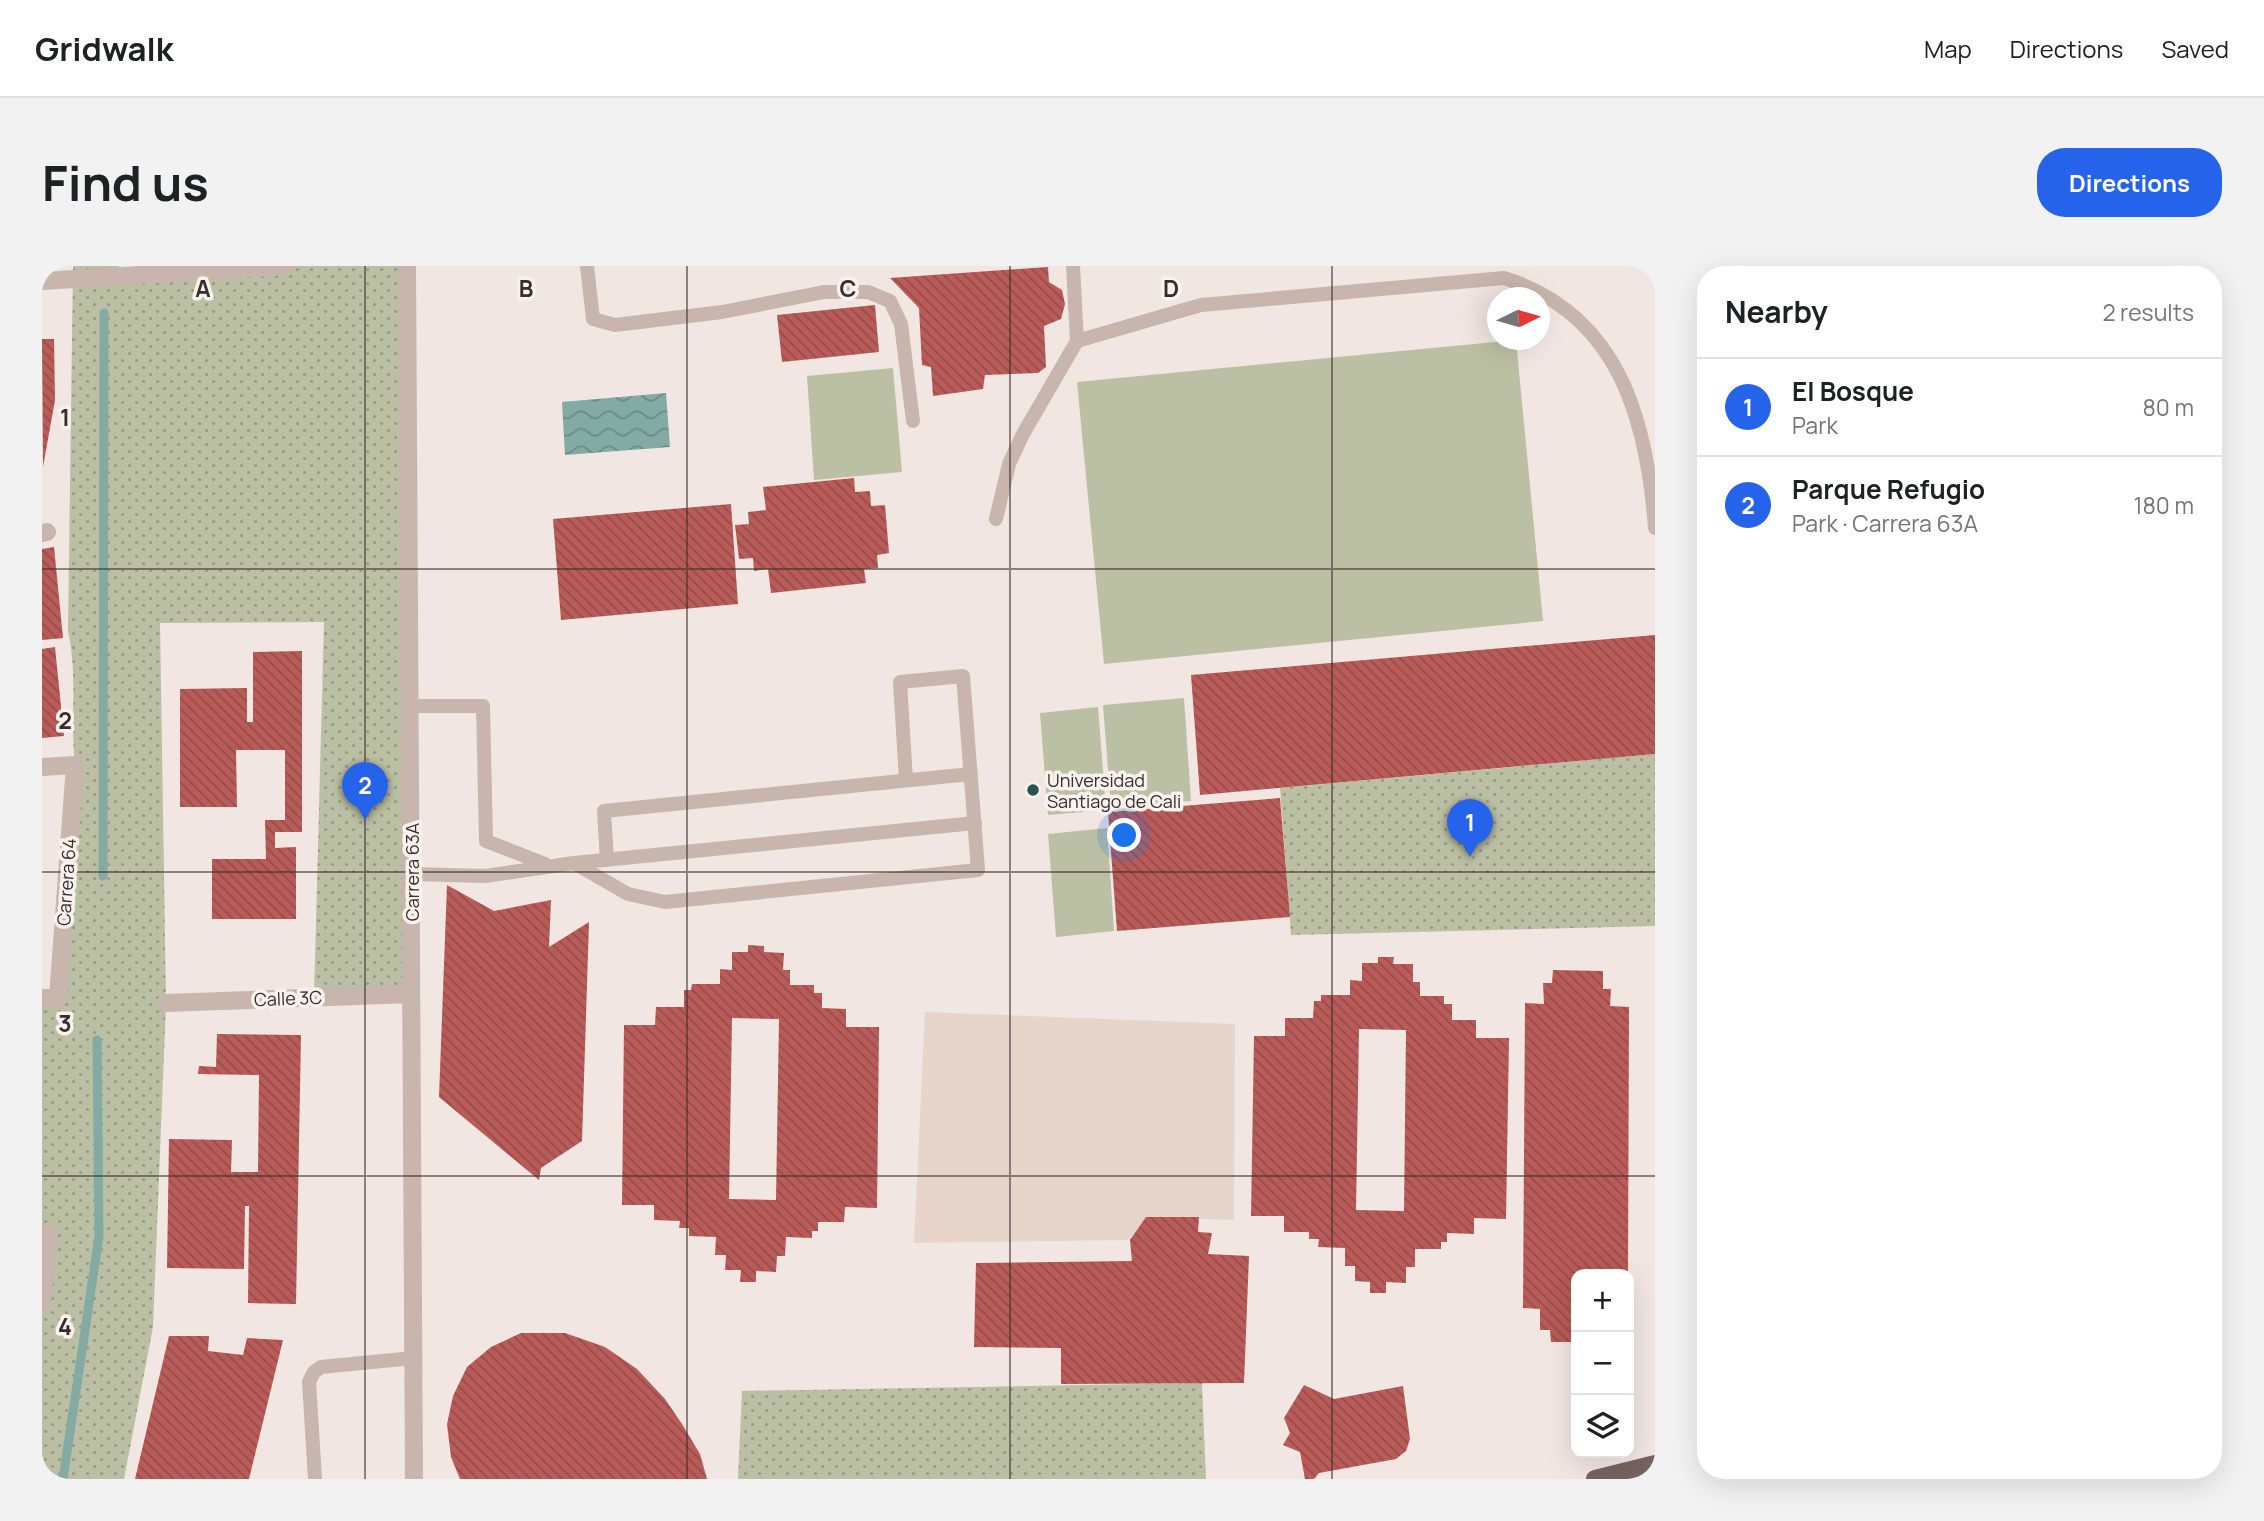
<!DOCTYPE html>
<meta charset="utf-8">
<style>
:root{--surface:#fff;--page:#f2f2f2;--text:#202124;--muted:#757577;--line:#e0e0e0;--accent:#2563eb}
body{margin:0;font-family:Manrope,sans-serif;background:var(--page);color:var(--text)}
.controls{position:absolute;right:21px;bottom:21px;display:grid;overflow:hidden;border-radius:14px;box-shadow:0 7px 28px #0002}
.controls button{width:63px;height:63px;display:grid;place-items:center;padding:0;border:0;border-bottom:2px solid var(--line);background:var(--surface);color:var(--text);font:35px sans-serif}
.compass{position:absolute;left:1445px;top:21px;width:63px;height:63px;border-radius:50%;background:var(--surface);box-shadow:0 7px 28px #0002;rotate:85deg}
.you{position:absolute;left:1083px;top:570px;width:24px;height:24px;margin:-18px;border:5px solid #fff;border-radius:50%;background:#1a73e8;box-shadow:0 0 0 10px #1a73e833}
.badge{display:grid;place-items:center;width:46px;height:46px;border-radius:50%;background:var(--accent);color:#fff;font-size:23px;font-weight:700}
.pin{position:absolute;translate:-50% -58px;filter:drop-shadow(0 2px 4px #0008)}
.pin::after{content:'';position:absolute;top:37px;width:24px;height:21px;background:inherit;clip-path:polygon(0 0,100% 0,50% 100%)}
.list{margin:0;padding:0;list-style:none}
h2{display:flex;justify-content:space-between;align-items:center;height:91px;margin:0;padding:0 28px;font-size:30px}
h2 small{font-size:23px;font-weight:400;color:var(--muted)}
.list li{display:grid;grid-template-columns:46px 1fr auto;gap:21px;align-items:center;box-sizing:border-box;height:98px;padding:0 28px;border-top:2px solid var(--line)}
.list b{display:block;font-size:26px;white-space:nowrap}
.list p{margin:0;font-size:23px;white-space:nowrap;color:var(--muted)}
.list em{font-size:23px;font-style:normal;color:var(--muted)}
.icon{flex:none;width:38px;height:38px;fill:none;stroke:currentColor;stroke-width:2;stroke-linecap:round;stroke-linejoin:round}
.map{position:relative;flex:none;width:1613px;height:1213px;overflow:hidden;border-radius:28px}
header{display:flex;align-items:center;gap:42px;box-sizing:border-box;height:98px;padding:0 35px;background:var(--surface);border-bottom:2px solid var(--line)}
header strong{font-size:33px}
nav{display:flex;gap:38px;margin-inline-start:auto;font-size:24px}
.intro{display:flex;align-items:center;justify-content:space-between;box-sizing:border-box;height:168px;padding:0 42px}
h1{margin:0;font-size:49px}
.button{padding:18px 32px;border-radius:28px;background:var(--accent);color:#fff;font-size:24px;font-weight:700}
main{display:flex;gap:42px;padding:0 42px}
aside{flex:1;background:var(--surface);border-radius:28px;box-shadow:0 7px 28px #0002}
.map>svg:first-child{display:block}
.park{fill:url(#park-dots)}
.pitch{fill:#bbbfa3}
.plaza{fill:#e7d4ca}
.water{fill:url(#water-waves)}
.lines{fill:none;stroke-linecap:round;stroke-linejoin:round}
.stream{stroke:#83aba4;stroke-width:9}
.building{fill:url(#building-back-hatch);fill-rule:evenodd}
.service{stroke:#c8b5ae;stroke-width:14}
.minor{stroke:#c8b5ae;stroke-width:18}
.tertiary{stroke:#c8b5ae;stroke-width:18}
.primary{stroke:#78625f;stroke-width:18}
.grid{fill:none;stroke:#382d2c;stroke-width:2;stroke-opacity:0.55}
.poi-dot{fill:#25554e;stroke:#f9f1ed;stroke-width:2.5}
.labels{text-anchor:middle;dominant-baseline:central;stroke-width:7;stroke-linejoin:round;paint-order:stroke}
.poi-label{font-size:18px;fill:#382d2c;stroke:#f9f1ed;text-anchor:start}
.street-label{font-size:18px;fill:#382d2c;stroke:#f9f1ed}
.grid-label{font-size:23px;text-anchor:middle;font-weight:bold;fill:#382d2c;stroke:#f9f1ed;stroke-width:7;stroke-linejoin:round;paint-order:stroke}
</style>
<header>
<strong>Gridwalk</strong>
<nav><a>Map</a><a>Directions</a><a>Saved</a></nav>
</header>
<div class="intro"><h1>Find us</h1><a class="button">Directions</a></div>
<main>
<div class="map">
<svg width="1613" height="1213" viewBox="0 0 1613 1213">
<defs>
<pattern id="park-dots" width="8" height="8" patternUnits="userSpaceOnUse" patternTransform="scale(1.75)"><rect width="8" height="8" fill="#bbbfa3"/><path d="M2 2h.1M6 6h.1" fill="none" stroke="#999c85" stroke-width="1.8" stroke-linecap="round"/></pattern>
<pattern id="water-waves" width="16" height="10" patternUnits="userSpaceOnUse" patternTransform="scale(1.75)"><rect width="16" height="10" fill="#83aba4"/><path d="M0 5q4-4 8 0t8 0" fill="none" stroke="#6c8c86"/></pattern>
<pattern id="building-back-hatch" width="6" height="6" patternUnits="userSpaceOnUse" patternTransform="scale(1.75)"><rect width="6" height="6" fill="#b95b58"/><path d="M-1 5l2 2M0 0l6 6M5-1l2 2" fill="none" stroke="#974c49"/></pattern>
</defs>
<rect width="100%" height="100%" fill="#f1e6e1"/>
<path class="park" d="M 31,0 L 77,0 L 78,10 L 243,0 L 365,0 L 369,728 L 272,731 L 282,356 L 118,357 L 124,737 L 111,1061 L 82,1213 L 0,1213 L 0,732 L 15,732 L 33,499 C 28,454 36,410 26,365 Z
M 1613,488 L 1613,660 L 1249,669 L 1238,522 Z
M 1160,1117 L 1164,1213 L 696,1213 L 700,1125 Z"/>
<path class="pitch" d="M 1474,74 L 1501,355 L 1062,398 L 1035,116 Z
M 851,102 L 860,206 L 772,214 L 765,110 Z
M 1142,432 L 1149,535 L 1069,541 L 1061,439 Z
M 1056,441 L 1064,544 L 1006,549 L 998,447 Z
M 1065,562 L 1072,665 L 1014,671 L 1006,568 Z"/>
<path class="plaza" d="M 883,746 L 1193,758 L 1192,954 L 1104,951 L 1088,974 L 872,977 Z"/>
<path class="water" d="M 624,127 L 628,181 L 523,189 L 520,136 Z"/>
<g class="lines">
<path class="stream" d="M 61,610 L 62,47
M 21,1213 L 57,970 L 55,774"/>
</g>
<path class="building" d="M 1006,1 L 1007,16 L 1020,24 L 1023,38 L 1019,53 L 1002,60 L 1004,101 L 996,107 L 943,109 L 941,123 L 891,130 L 889,101 L 880,99 L 877,42 L 848,12 Z
M 833,39 L 837,86 L 740,96 L 735,49 Z
M 0,73 L 12,73 L 13,134 L 1,201 Z
M 812,212 L 813,226 L 828,225 L 829,240 L 843,239 L 847,287 L 835,289 L 836,302 L 822,303 L 824,317 L 729,327 L 726,303 L 712,305 L 711,292 L 697,293 L 693,259 L 707,258 L 706,246 L 724,244 L 721,221 Z
M 689,238 L 696,338 L 519,354 L 511,253 Z
M 12,281 L 21,372 L 0,374 L 0,283 Z
M 1613,369 L 1613,488 L 1158,529 L 1149,409 Z
M 13,381 L 22,470 L 0,472 L 0,383 Z
M 260,385 L 260,566 L 233,566 L 233,582 L 254,581 L 254,653 L 170,653 L 170,593 L 224,593 L 223,554 L 243,554 L 243,484 L 194,484 L 195,541 L 138,541 L 138,423 L 205,422 L 205,456 L 211,456 L 211,386 Z
M 1238,532 L 1248,651 L 1075,665 L 1066,546 Z
M 405,619 L 452,645 L 509,634 L 507,681 L 547,656 L 540,875 L 499,902 L 497,914 L 397,831 Z
M 706,679 L 722,680 L 722,686 L 742,687 L 741,704 L 748,704 L 748,719 L 772,719 L 772,727 L 780,727 L 780,742 L 804,743 L 804,761 L 837,761 L 835,942 L 803,941 L 802,956 L 776,956 L 776,965 L 770,965 L 770,972 L 744,971 L 743,990 L 735,990 L 734,1006 L 714,1005 L 714,1016 L 698,1016 L 699,1004 L 683,1004 L 684,989 L 673,989 L 674,971 L 647,970 L 647,962 L 637,962 L 638,955 L 612,954 L 612,939 L 580,939 L 582,759 L 613,759 L 614,741 L 642,741 L 642,724 L 649,724 L 650,718 L 678,718 L 678,703 L 690,704 L 690,686 L 706,686 ZM 690,752 L 737,753 L 734,934 L 687,933 Z
M 1336,691 L 1352,691 L 1351,698 L 1371,698 L 1371,716 L 1378,716 L 1378,730 L 1402,730 L 1402,738 L 1410,738 L 1410,754 L 1434,754 L 1434,772 L 1467,772 L 1464,953 L 1432,952 L 1432,968 L 1405,967 L 1405,976 L 1399,976 L 1399,983 L 1373,983 L 1373,1001 L 1364,1001 L 1364,1017 L 1344,1016 L 1344,1027 L 1328,1027 L 1328,1016 L 1313,1015 L 1313,1000 L 1303,1000 L 1303,982 L 1276,981 L 1277,973 L 1267,973 L 1267,966 L 1242,966 L 1242,950 L 1209,950 L 1212,770 L 1243,770 L 1243,752 L 1271,752 L 1272,735 L 1279,735 L 1279,729 L 1308,729 L 1308,714 L 1320,715 L 1320,697 L 1336,697 ZM 1317,763 L 1364,764 L 1362,945 L 1314,944 Z
M 1511,704 L 1561,705 L 1561,723 L 1569,723 L 1568,740 L 1587,741 L 1586,1008 L 1534,1008 L 1534,1076 L 1509,1076 L 1508,1064 L 1498,1064 L 1498,1043 L 1481,1042 L 1483,737 L 1502,738 L 1501,717 L 1510,717 Z
M 175,768 L 259,769 L 254,1038 L 206,1037 L 207,940 L 203,940 L 202,1003 L 125,1002 L 127,873 L 190,874 L 189,906 L 216,906 L 217,809 L 156,808 L 157,800 L 174,801 Z
M 1104,951 L 1157,951 L 1156,966 L 1170,967 L 1166,988 L 1207,990 L 1202,1117 L 1019,1118 L 1019,1082 L 932,1081 L 934,997 L 1090,995 L 1088,974 Z
M 479,1067 L 523,1067 L 563,1081 L 595,1103 L 623,1133 L 640,1158 L 658,1188 L 665,1213 L 418,1213 L 409,1191 L 405,1158 L 411,1130 L 425,1101 L 449,1081 Z
M 127,1070 L 167,1070 L 166,1085 L 201,1089 L 205,1072 L 241,1074 L 207,1213 L 93,1213 Z
M 1262,1119 L 1292,1133 L 1361,1120 L 1368,1173 L 1364,1185 L 1354,1193 L 1277,1207 L 1272,1213 L 1263,1213 L 1258,1186 L 1241,1179 L 1248,1167 L 1242,1152 Z"/>
<g class="lines">
<path class="service" d="M 545,0 L 551,53 L 573,59 L 680,46 L 782,26 L 826,26 L 848,35 L 859,58 L 871,155
M 1031,0 L 1035,75
M 954,253 L 967,198 L 981,168 L 1035,75 L 1159,39 L 1462,12 C 1577,48 1605,154 1613,262
M 369,440 L 441,440 L 444,575 L 503,598
M 565,594 L 562,545 L 929,508
M 532,597 L 933,557
M 370,608 L 443,610 L 532,597 L 586,628 L 623,636 L 936,604 L 921,410 L 858,416 L 864,514
M 273,1213 L 267,1116 L 272,1106 L 279,1101 L 371,1092"/>
<path class="minor" d="M 365,0 L 372,1213
M 0,267 L 5,266
M 0,501 L 33,499 L 16,732 L 0,732
M 124,737 L 369,728
M 0,967 L 7,967 L 0,1037"/>
<path class="tertiary" d="M 0,15 L 243,0"/>
<path class="primary" d="M 1553,1213 L 1613,1198"/>
</g>
<path class="grid" d="M 323,0 L 323,1213M 645,0 L 645,1213M 968,0 L 968,1213M 1290,0 L 1290,1213M 0,303 L 1613,303M 0,606 L 1613,606M 0,910 L 1613,910"/>
<circle class="poi-dot" cx="991" cy="524" r="7"/>
<g class="labels">
<g class="poi-label">
<text x="1005" y="514">Universidad<tspan x="1005" dy="21">Santiago de Cali</tspan></text>
</g>
<g class="street-label">
<text transform="translate(370 606) rotate(-90)">Carrera 63A</text>
<text transform="translate(24 616) rotate(-86)">Carrera 64</text>
<text transform="translate(246 732) rotate(-2)">Calle 3C</text>
</g>
</g>
<g class="grid-label">
<text x="161" y="31">A</text>
<text x="484" y="31">B</text>
<text x="806" y="31">C</text>
<text x="1129" y="31">D</text>
<text x="23" y="160">1</text>
<text x="23" y="463">2</text>
<text x="23" y="766">3</text>
<text x="23" y="1069">4</text>
</g>
</svg>
<div class="controls">
<button>+</button>
<button>−</button>
<button><svg class="icon" aria-label="layers" viewBox="0 0 24 24"><path d="M12 4l9 5-9 5-9-5zM3 14l9 5 9-5"/></svg></button>
</div>
<svg class="compass" viewBox="-18 -18 36 36"><path d="M0-13l5 13h-10z" fill="#e53935"/><path d="M0 13l5-13h-10z" fill="#757577"/></svg>
<div class="you"></div>
<div class="pin badge" style="left:1428px;top:591px">1</div>
<div class="pin badge" style="left:323px;top:554px">2</div>
</div>
<aside>
<h2>Nearby<small>2 results</small></h2>
<ul class="list">
<li><span class="badge">1</span><div><b>El Bosque</b><p>Park</p></div><em>80 m</em></li>
<li><span class="badge">2</span><div><b>Parque Refugio</b><p>Park · Carrera 63A</p></div><em>180 m</em></li>
</ul>
</aside>
</main>
